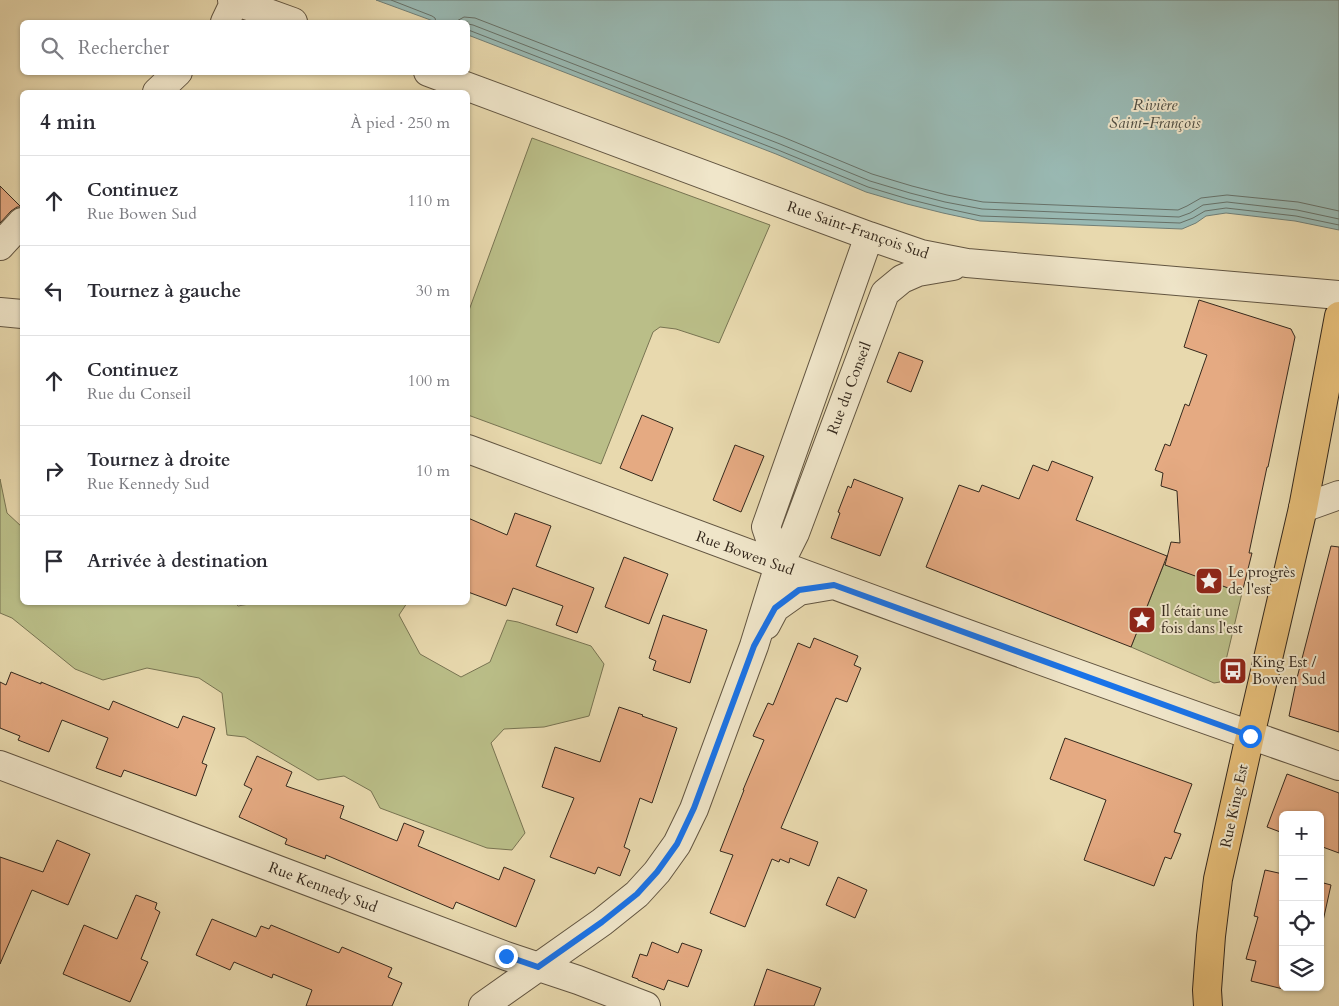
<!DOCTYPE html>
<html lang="fr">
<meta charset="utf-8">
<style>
:root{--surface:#fff;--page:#f2f2f3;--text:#2b2b33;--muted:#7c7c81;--line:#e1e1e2}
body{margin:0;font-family:Cardo,serif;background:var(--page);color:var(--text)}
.controls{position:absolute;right:15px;bottom:15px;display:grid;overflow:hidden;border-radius:8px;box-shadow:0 1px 4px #0004}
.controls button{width:45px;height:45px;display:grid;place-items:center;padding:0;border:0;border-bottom:1px solid var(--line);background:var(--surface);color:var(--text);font:25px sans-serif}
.stop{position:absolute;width:15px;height:15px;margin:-11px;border:4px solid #1a73e8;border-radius:50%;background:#fff}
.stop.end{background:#1a73e8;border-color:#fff;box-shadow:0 1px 5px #0008}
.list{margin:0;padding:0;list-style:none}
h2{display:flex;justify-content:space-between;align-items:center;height:65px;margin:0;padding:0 20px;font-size:21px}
h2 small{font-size:16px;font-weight:400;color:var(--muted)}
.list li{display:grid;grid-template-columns:32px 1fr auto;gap:15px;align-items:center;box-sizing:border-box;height:90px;padding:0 20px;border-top:1px solid var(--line)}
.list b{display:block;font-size:19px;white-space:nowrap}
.list p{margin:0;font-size:16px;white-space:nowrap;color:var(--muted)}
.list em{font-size:16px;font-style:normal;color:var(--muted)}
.icon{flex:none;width:28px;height:28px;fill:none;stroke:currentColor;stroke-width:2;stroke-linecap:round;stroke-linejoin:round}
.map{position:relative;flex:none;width:1339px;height:1006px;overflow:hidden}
.search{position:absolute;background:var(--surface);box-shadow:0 1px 4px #0004;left:20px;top:20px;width:450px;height:55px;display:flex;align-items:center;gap:12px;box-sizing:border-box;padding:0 18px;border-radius:8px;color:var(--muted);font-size:19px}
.panel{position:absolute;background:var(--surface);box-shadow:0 1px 4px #0004;left:20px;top:90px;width:450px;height:515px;border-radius:8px}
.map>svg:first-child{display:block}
.green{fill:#babe88;stroke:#787452}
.water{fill:#99b9b3;stroke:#717f77}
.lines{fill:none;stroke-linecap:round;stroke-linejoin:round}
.shore{stroke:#677168;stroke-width:1}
.building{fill:#e5aa82;stroke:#35291d}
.minor-casing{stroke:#625541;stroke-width:30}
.major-casing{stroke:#35291d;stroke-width:30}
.minor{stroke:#f0e6ca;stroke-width:28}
.major{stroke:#e4bc77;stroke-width:28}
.route{stroke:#1a73e8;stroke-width:6}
.labels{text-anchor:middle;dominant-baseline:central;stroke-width:4;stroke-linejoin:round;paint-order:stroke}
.street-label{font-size:15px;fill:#35291d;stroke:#f0e6ca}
.poi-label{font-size:15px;fill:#35291d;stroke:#f0e6ca;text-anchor:start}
.water-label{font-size:16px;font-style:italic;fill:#4e4d42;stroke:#f0e6ca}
</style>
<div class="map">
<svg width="1339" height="1006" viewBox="0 0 1339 1006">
<rect width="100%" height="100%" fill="#e8d9ae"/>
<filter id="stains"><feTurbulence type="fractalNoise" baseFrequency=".004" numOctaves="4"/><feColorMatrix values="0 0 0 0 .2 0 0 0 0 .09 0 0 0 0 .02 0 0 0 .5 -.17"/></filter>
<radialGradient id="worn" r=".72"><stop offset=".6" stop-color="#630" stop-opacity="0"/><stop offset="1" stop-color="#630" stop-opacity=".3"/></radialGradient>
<path class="green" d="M 532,138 L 770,225 L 719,343 L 676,329 L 660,327 L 653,332 L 601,464 L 468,415 L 468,313 Z
M 0,479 L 7,513 L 22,527 L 22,602 L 234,602 L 238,606 L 260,602 L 407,603 L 399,615 L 420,654 L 461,677 L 490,662 L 507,620 L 518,622 L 591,646 L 604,664 L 589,716 L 544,727 L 504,729 L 491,743 L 525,833 L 512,850 L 487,848 L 380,808 L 371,791 L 344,776 L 318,780 L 245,737 L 227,735 L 222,693 L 199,678 L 147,668 L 103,680 L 75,669 L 12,618 L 0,613 Z
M 1164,564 L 1242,593 L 1222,677 L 1220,682 L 1214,683 L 1131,647 Z"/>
<path class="water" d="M 376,0 L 1339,0 L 1339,230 L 1295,221 L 1226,213 L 1206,216 L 1196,223 L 1182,229 L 980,221 L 943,213 L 907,204 L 866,192 L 776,154 L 468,35 L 468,22 L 436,22 Z"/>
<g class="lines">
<path class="shore" d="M 391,0 L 432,16 L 435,18 L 436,22
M 455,22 L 464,17 L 475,18 L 783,137 L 872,174 L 912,186 L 947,195 L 983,202 L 1178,210 L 1187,206 L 1201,198 L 1227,195 L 1298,202 L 1339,211
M 468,24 L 473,25 L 780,144 L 870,181 L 910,193 L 945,202 L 982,209 L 1179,217 L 1190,213 L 1203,205 L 1227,202 L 1297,210 L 1339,219
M 468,30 L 471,31 L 778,150 L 868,187 L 908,199 L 944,208 L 981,216 L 1180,223 L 1193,218 L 1205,211 L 1226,208 L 1296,216 L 1339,225"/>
</g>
<path class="building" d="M 0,186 L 21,207 L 17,207 L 11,211 L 0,223 Z
M 1199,300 L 1291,329 L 1295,337 L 1268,467 L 1267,467 L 1249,553 L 1252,553 L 1242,593 L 1165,565 L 1171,542 L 1180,543 L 1177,491 L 1161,486 L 1163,473 L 1155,470 L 1165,444 L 1170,446 L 1185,404 L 1189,406 L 1207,355 L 1184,347 Z
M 899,352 L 923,361 L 911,392 L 887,382 Z
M 642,415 L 673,428 L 652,481 L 620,468 Z
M 735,445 L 764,456 L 741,512 L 713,500 Z
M 1052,461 L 1093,477 L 1076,520 L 1167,556 L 1131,647 L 926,567 L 959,485 L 979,492 L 982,485 L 1019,499 L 1033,465 L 1048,471 Z
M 854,479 L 903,498 L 880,556 L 831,538 L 840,513 L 838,512 L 848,486 L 851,488 Z
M 515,513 L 551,526 L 536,566 L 594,588 L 577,633 L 556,625 L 563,606 L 513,588 L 506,606 L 468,592 L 468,518 L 507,535 Z
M 1331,546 L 1339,547 L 1339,732 L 1289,716 L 1297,678 Z
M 624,557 L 668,574 L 649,624 L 605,607 Z
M 663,615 L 707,630 L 690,683 L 653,670 L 656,661 L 649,658 Z
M 814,638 L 858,656 L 854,665 L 861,668 L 847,702 L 836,698 L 781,828 L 818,842 L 809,866 L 790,858 L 789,863 L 780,859 L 779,862 L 772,859 L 745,927 L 710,913 L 733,855 L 720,851 L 744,790 L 743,790 L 764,740 L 753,736 L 768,703 L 773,705 L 798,643 L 810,648 Z
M 11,672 L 41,684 L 41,682 L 109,710 L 113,701 L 178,728 L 183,716 L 215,728 L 202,763 L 207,765 L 196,796 L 124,770 L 121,777 L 96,768 L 108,738 L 62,720 L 49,752 L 18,740 L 20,736 L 0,728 L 0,682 L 6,685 Z
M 619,707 L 643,715 L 642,716 L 677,728 L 652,803 L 640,798 L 624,847 L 630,850 L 620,876 L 598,867 L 595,874 L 550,857 L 574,798 L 542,787 L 555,747 L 600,762 Z
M 1065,738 L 1192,784 L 1174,832 L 1181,834 L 1171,859 L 1165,857 L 1154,886 L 1084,860 L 1106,800 L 1050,779 Z
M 257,756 L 292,772 L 286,786 L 344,806 L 340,818 L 397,841 L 404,823 L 424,831 L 418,846 L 499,880 L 504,867 L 535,880 L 516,927 L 456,902 L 453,909 L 326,855 L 325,859 L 285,844 L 287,839 L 239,817 L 252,789 L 244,785 Z
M 1287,774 L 1339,793 L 1339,853 L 1320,846 L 1320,815 L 1283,815 L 1283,833 L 1267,827 Z
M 57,840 L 90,854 L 68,905 L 32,890 L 0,964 L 0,857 L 43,872 Z
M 1265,870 L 1283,874 L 1283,989 L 1251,981 L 1256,961 L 1246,959 L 1258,917 L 1254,916 Z
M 838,877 L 867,890 L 855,918 L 826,905 Z
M 1320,882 L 1331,885 L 1321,930 L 1320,930 Z
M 136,895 L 157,903 L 155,909 L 160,912 L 141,959 L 148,962 L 130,1002 L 63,974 L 84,925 L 117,939 Z
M 212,919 L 256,937 L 261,926 L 269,929 L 271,925 L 339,953 L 342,947 L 392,968 L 388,977 L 402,983 L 392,1006 L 306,1006 L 312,990 L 273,974 L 272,978 L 234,962 L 230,970 L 196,955 Z
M 652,942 L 678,953 L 682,943 L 702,950 L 688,987 L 668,980 L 664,990 L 638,980 L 638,979 L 632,977 L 640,954 L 647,956 Z
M 767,969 L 821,988 L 814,1006 L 754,1006 Z"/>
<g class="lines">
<defs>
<path id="minor" d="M 232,0 L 293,22
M 225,22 L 235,1
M 428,72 L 869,236 L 921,254 L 967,263 L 1339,295
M 157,92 L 178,72
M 0,246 L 22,222
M 0,312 L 22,314
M 468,449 C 757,557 1047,665 1339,766
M 1303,508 L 1339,495
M 779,565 L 766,527 L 869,236
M 766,625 L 775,608 L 799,591 L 834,585
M 0,765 L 506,956 L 578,980 L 646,1006
M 483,1006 L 602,922 L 637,894 L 657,872 L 677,844 L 694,809 L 754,646 L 779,565 L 795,533 L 885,293 L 902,279 L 918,272 L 953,266"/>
<path id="major" d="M 1208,1006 L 1207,990 L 1211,936 L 1218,879 L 1250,736 L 1303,508 L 1339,316"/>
</defs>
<use href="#minor" class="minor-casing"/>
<use href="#major" class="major-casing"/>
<use href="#minor" class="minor"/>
<use href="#major" class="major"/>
</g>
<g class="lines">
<path class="route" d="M 506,956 L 538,967 L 602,922 L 637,894 L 657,872 L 677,844 L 694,808 L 754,646 L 775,608 L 799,590 L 834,585 L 1250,736"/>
</g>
<defs>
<symbol id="sight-square" viewBox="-11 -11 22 22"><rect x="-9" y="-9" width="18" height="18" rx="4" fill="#8f2418" stroke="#f0e6ca"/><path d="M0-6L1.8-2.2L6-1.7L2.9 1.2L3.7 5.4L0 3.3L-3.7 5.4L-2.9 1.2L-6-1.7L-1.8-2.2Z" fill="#fff"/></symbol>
<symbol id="bus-square" viewBox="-11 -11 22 22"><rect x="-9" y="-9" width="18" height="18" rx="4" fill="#8f2418" stroke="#f0e6ca"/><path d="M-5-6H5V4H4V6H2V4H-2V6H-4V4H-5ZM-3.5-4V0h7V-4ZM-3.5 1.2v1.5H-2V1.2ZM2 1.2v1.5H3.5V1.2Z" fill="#fff"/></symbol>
</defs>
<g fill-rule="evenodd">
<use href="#sight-square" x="1193" y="565" width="32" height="32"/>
<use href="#sight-square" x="1126" y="604" width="32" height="32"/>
<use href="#bus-square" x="1217" y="655" width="32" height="32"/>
</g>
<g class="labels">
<g class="street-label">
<text transform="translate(858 230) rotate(19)">Rue Saint-François Sud</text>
<text transform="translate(849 388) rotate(-69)">Rue du Conseil</text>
<text transform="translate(745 553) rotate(20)">Rue Bowen Sud</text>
<text transform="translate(1234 806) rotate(-78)">Rue King Est</text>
<text transform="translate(323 887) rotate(21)">Rue Kennedy Sud</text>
</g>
<g class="poi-label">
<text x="1228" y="572">Le progrès<tspan x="1228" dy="17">de l'est</tspan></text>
<text x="1161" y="611">Il était une<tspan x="1161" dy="17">fois dans l'est</tspan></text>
<text x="1252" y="662">King Est /<tspan x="1252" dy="17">Bowen Sud</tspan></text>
</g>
<g class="water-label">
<text x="1155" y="105">Rivière<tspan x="1155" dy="18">Saint-François</tspan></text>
</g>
</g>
<rect width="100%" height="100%" filter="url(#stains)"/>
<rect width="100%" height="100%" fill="url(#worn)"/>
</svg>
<div class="controls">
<button>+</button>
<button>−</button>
<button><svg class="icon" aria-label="locate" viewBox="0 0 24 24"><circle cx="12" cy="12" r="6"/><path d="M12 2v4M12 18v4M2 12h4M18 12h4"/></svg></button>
<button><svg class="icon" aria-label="layers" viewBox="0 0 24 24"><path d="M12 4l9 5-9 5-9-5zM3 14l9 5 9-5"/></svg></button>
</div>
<div class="stop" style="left:1250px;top:736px"></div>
<div class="stop end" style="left:506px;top:956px"></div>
<div class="search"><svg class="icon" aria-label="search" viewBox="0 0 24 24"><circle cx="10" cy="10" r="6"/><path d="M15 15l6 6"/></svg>Rechercher</div>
<section class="panel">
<h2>4 min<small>À pied · 250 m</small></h2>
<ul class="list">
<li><svg class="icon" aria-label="ahead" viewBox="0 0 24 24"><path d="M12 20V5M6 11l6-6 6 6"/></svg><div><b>Continuez</b><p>Rue Bowen Sud</p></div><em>110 m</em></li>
<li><svg class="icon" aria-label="left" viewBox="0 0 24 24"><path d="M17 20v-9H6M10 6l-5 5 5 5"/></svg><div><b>Tournez à gauche</b></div><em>30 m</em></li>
<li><svg class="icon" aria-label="ahead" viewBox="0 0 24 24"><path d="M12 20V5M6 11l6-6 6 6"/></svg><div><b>Continuez</b><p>Rue du Conseil</p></div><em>100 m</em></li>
<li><svg class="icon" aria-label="right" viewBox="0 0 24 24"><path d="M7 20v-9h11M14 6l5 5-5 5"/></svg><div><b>Tournez à droite</b><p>Rue Kennedy Sud</p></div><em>10 m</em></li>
<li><svg class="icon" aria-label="arrive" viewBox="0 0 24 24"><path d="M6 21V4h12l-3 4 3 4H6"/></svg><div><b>Arrivée à destination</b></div></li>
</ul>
</section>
</div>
